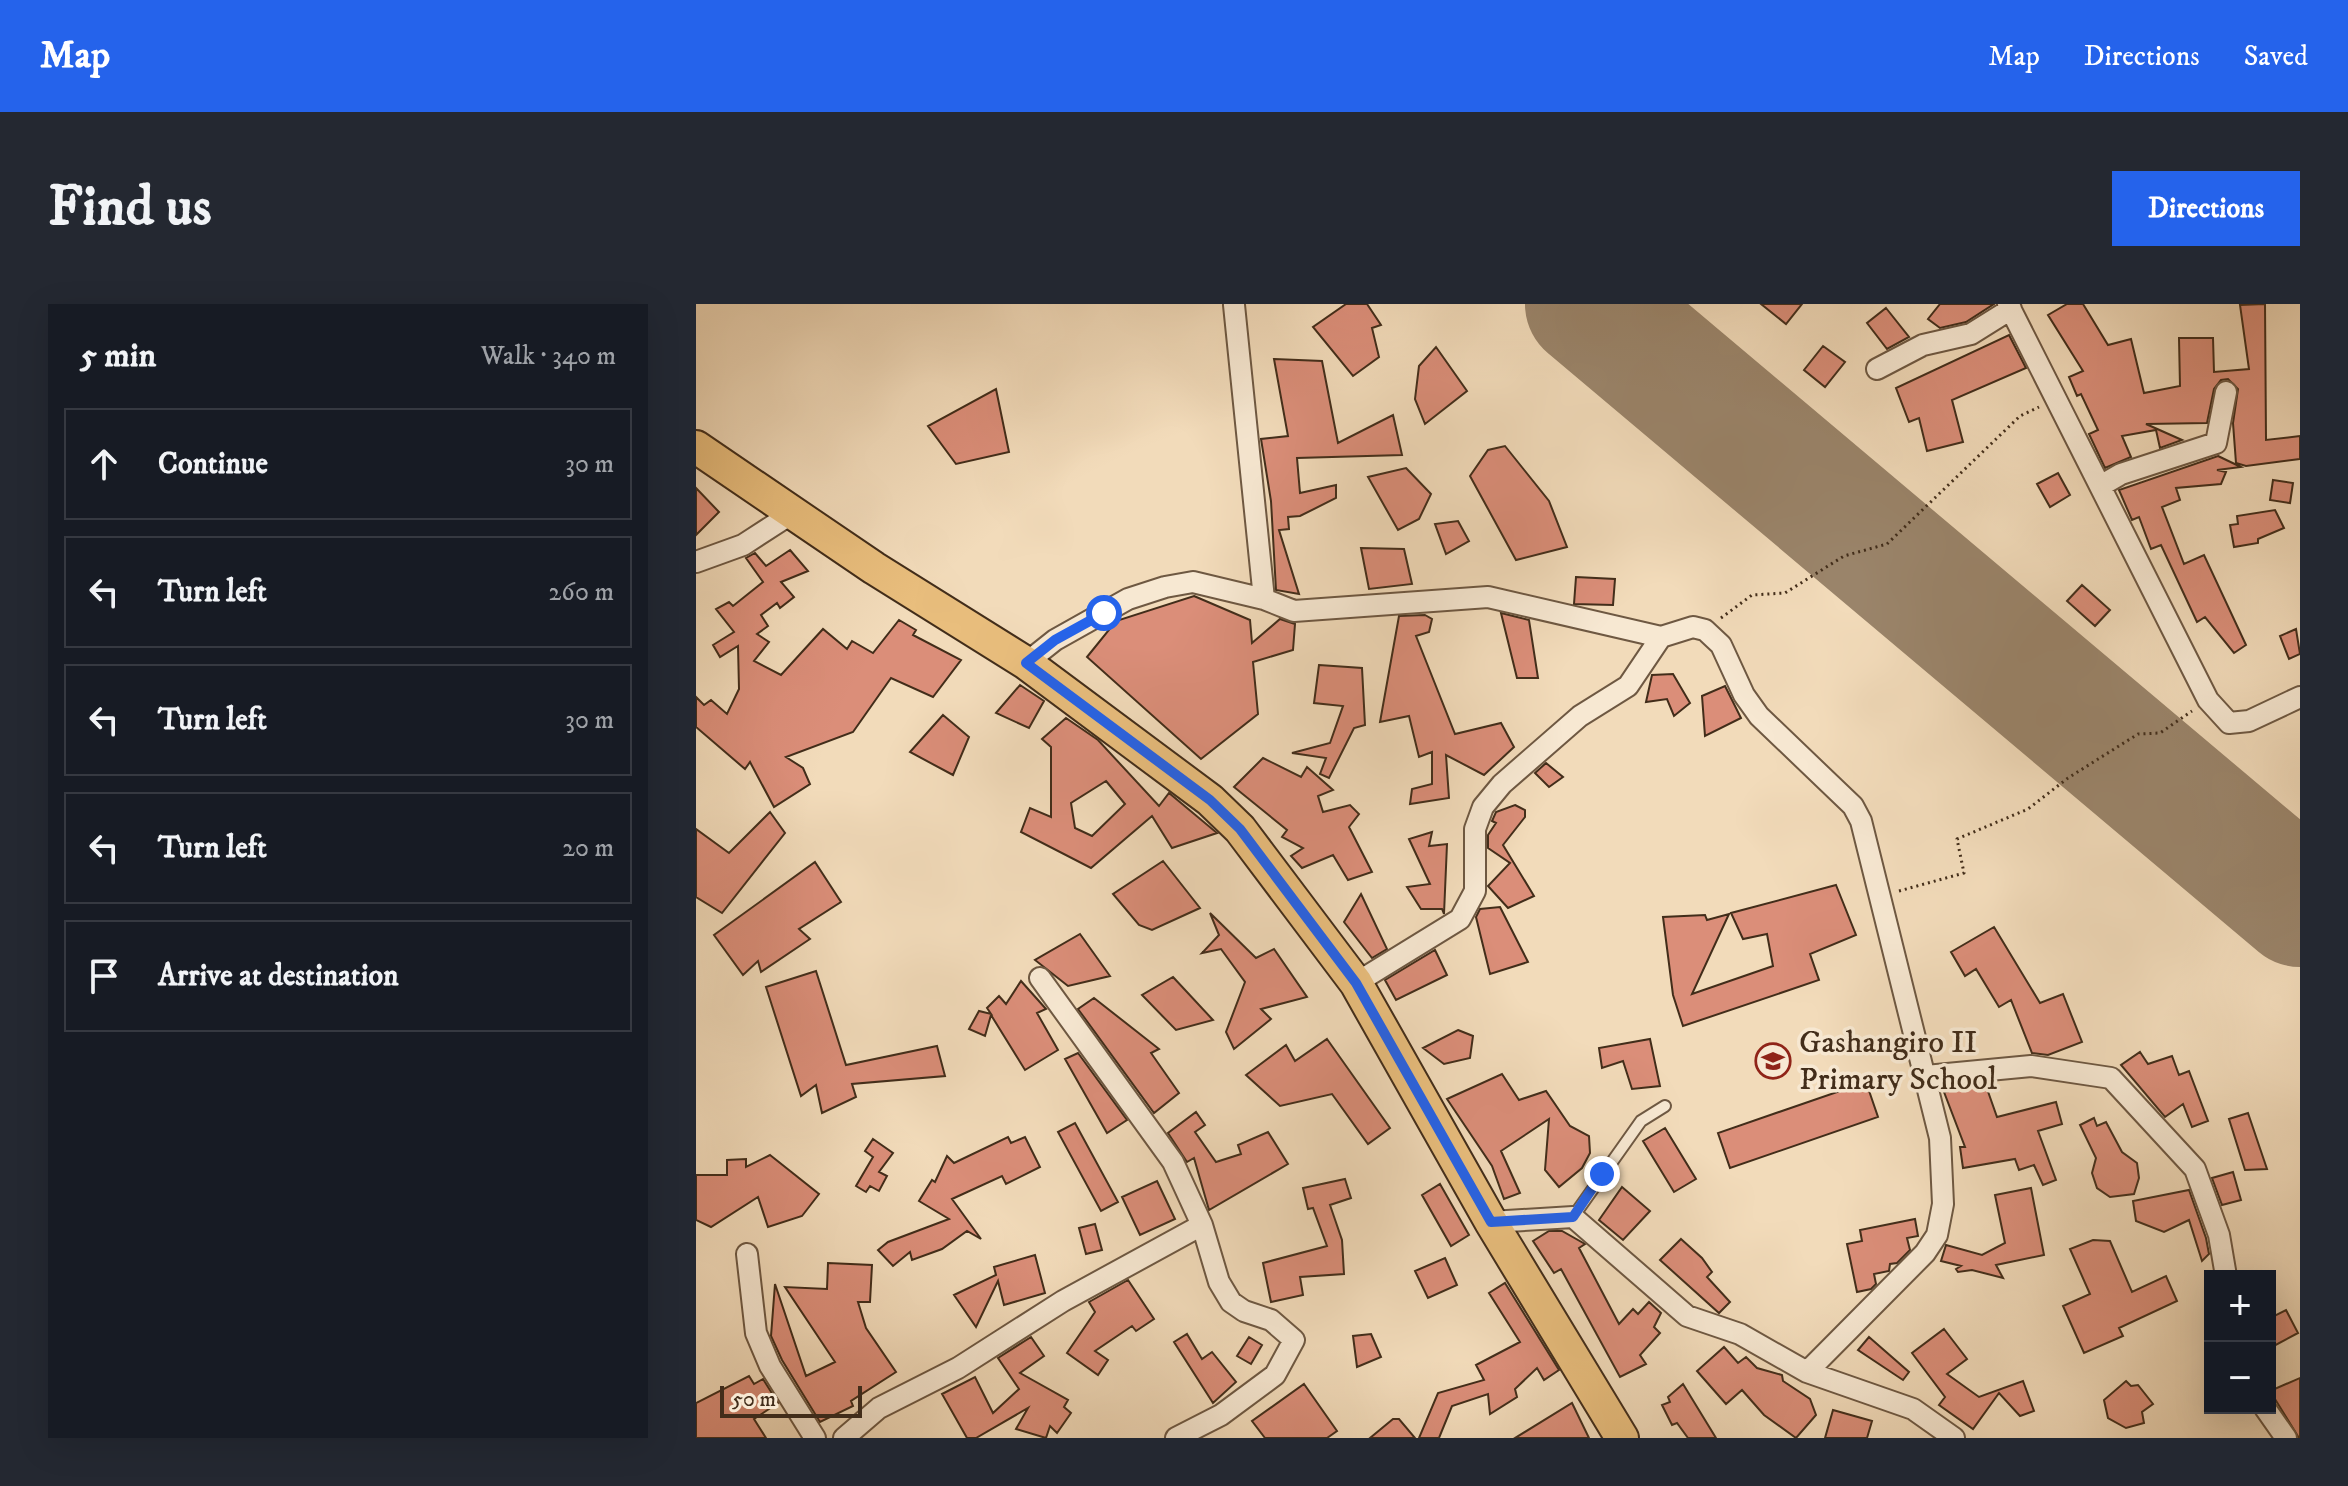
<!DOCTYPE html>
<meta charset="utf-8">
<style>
:root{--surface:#171b24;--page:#242831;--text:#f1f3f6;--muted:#9ea1a6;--line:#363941;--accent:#2563eb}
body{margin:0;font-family:"IM FELL DW Pica",serif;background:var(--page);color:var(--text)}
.controls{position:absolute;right:24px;bottom:24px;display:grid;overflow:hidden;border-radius:0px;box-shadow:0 8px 32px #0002}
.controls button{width:72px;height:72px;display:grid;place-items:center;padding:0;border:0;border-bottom:2px solid var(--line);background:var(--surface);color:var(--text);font:40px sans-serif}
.scale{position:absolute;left:24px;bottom:20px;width:142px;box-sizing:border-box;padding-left:8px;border:4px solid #422d1a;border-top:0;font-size:22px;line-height:28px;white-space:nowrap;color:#422d1a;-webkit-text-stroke:6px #f7e8d2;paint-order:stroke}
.stop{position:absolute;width:24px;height:24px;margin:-18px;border:6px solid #2563eb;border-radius:50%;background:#fff}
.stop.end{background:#2563eb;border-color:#fff;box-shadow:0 2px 8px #0008}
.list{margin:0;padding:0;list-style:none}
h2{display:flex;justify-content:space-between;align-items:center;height:104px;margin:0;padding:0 32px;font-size:34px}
h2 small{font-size:26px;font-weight:400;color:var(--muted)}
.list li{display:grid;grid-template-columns:52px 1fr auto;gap:24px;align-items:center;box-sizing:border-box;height:112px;margin:0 16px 16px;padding:0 16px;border:2px solid var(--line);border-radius:0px}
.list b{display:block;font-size:30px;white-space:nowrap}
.list em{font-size:26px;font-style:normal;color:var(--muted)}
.icon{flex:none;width:44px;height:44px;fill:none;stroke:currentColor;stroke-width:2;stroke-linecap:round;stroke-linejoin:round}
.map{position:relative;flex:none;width:1604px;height:1134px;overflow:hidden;border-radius:0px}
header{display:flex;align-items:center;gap:48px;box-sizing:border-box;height:112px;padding:0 40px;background:var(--accent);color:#fff}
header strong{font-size:38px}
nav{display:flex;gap:44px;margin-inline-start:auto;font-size:28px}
.intro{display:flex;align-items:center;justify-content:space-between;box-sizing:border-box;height:192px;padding:0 48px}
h1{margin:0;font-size:56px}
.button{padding:20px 36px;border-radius:0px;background:var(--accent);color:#fff;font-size:28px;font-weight:700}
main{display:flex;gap:48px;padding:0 48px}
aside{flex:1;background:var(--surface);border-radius:0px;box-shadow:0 8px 32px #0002}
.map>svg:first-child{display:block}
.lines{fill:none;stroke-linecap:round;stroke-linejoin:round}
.runway{stroke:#9a846a;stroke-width:128}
.building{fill:#db8e79;stroke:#422d1a;stroke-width:2;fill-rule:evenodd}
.service-casing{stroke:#6e5842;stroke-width:14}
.minor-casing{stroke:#6e5842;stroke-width:24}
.primary-casing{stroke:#422d1a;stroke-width:36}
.path{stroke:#422d1a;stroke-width:3;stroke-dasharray:2 4;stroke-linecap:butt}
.service{stroke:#f7e8d2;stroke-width:10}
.minor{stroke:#f7e8d2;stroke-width:20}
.primary{stroke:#e9be7d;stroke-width:32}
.route{stroke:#2563eb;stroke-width:10}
.labels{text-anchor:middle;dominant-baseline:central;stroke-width:7;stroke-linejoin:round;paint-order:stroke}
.poi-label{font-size:32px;fill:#422d1a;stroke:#f7e8d2;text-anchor:start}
</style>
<header>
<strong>Map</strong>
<nav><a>Map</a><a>Directions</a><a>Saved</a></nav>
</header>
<div class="intro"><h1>Find us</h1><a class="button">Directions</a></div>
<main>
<aside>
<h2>5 min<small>Walk · 340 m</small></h2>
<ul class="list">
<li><svg class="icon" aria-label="ahead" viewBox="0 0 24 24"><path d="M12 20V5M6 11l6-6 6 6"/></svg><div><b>Continue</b></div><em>30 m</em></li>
<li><svg class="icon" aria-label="left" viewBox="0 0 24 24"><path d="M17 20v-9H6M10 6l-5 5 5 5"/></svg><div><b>Turn left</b></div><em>260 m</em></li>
<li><svg class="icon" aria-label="left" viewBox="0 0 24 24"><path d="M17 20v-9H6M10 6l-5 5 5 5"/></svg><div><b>Turn left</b></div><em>30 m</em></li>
<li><svg class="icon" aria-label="left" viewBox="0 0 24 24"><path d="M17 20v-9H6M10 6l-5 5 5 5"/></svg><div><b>Turn left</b></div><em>20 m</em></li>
<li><svg class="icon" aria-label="arrive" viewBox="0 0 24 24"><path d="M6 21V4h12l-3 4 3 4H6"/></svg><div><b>Arrive at destination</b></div></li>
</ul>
</aside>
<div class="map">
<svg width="1604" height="1134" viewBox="0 0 1604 1134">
<rect width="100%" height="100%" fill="#f2dbba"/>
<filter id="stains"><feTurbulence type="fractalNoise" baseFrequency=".0025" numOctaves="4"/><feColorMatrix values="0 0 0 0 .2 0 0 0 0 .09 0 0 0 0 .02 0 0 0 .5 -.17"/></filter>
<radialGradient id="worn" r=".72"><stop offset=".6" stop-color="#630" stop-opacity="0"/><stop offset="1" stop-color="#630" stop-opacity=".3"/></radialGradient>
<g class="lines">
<path class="runway" d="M 893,0 L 1604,599"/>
</g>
<path class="building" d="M 650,0 L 671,0 L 685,21 L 676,24 L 683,53 L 657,72 L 617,23 Z
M 1065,0 L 1106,0 L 1090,20 Z
M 1244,0 L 1298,0 L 1270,18 L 1244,24 L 1232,15 Z
M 1371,0 L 1387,0 L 1412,41 L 1435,35 L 1448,89 L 1484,82 L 1483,34 L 1517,34 L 1518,68 L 1553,65 L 1544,1 L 1569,0 L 1570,136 L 1604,132 L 1604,155 L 1550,162 L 1540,159 L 1537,119 L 1542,85 L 1532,75 L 1525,76 L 1518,85 L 1511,119 L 1450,120 L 1486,136 L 1464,144 L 1460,126 L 1426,132 L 1435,153 L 1409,164 L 1393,130 L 1402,126 L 1385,90 L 1381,92 L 1373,73 L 1387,67 L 1352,11 Z
M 1190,4 L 1213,33 L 1191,45 L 1171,19 Z
M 1313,31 L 1330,64 L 1256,96 L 1267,138 L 1231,147 L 1223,114 L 1213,118 L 1200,84 Z
M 1127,42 L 1149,58 L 1129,83 L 1108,66 Z
M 740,43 L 771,87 L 729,120 L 719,95 L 723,62 Z
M 578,55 L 626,57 L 642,139 L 697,111 L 706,151 L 601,154 L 604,189 L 640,181 L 640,194 L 604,212 L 592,213 L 593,225 L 583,226 L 603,290 L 580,286 L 575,197 L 565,135 L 592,132 Z
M 300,85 L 313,148 L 260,160 L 232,122 Z
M 809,142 L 853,197 L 871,243 L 820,256 L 774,172 L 792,146 Z
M 1522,152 L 1545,163 L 1521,166 L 1530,168 L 1525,180 L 1480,184 L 1484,196 L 1466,203 L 1488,260 L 1508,251 L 1550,341 L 1538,349 L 1509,313 L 1501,318 L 1465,241 L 1455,245 L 1443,213 L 1436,216 L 1423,186 Z
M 710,164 L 735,190 L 723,215 L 702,226 L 672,173 Z
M 1362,169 L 1374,191 L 1354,203 L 1341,180 Z
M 1577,176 L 1597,179 L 1594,199 L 1574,196 Z
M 0,184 L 23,208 L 0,231 Z
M 1579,206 L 1588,224 L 1562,235 L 1562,239 L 1538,243 L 1534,221 L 1542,220 L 1541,212 Z
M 762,217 L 773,237 L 750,250 L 739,220 Z
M 665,244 L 708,245 L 716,280 L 673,285 Z
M 94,246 L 112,267 L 85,278 L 98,293 L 84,304 L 81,299 L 65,311 L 72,322 L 61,330 L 73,338 L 58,357 L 85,371 L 127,325 L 151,345 L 156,337 L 177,349 L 203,316 L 220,326 L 217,331 L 265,356 L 237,393 L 195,374 L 157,428 L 90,453 L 107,464 L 114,480 L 78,503 L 54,458 L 49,465 L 0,423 L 0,393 L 8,401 L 15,396 L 31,410 L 43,385 L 42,342 L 24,353 L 17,341 L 38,328 L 20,305 L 33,298 L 37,302 L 67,278 L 50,254 L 59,249 L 70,262 Z
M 880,273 L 919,275 L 917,301 L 878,300 Z
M 1386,281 L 1414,306 L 1399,322 L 1371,297 Z
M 498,292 L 554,316 L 556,339 L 584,315 L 599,320 L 597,346 L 557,358 L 562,410 L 505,455 L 391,353 L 420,317 Z
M 805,309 L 833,316 L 842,374 L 821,374 Z
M 729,311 L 736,315 L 733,328 L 720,332 L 759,430 L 805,419 L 818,443 L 788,471 L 750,451 L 753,494 L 714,500 L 716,485 L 736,480 L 736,448 L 723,453 L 713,412 L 684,418 L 703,312 Z
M 1600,325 L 1604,350 L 1593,355 L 1584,332 Z
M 623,361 L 666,364 L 669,421 L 658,424 L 633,474 L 624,470 L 630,454 L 596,449 L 634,439 L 647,402 L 618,399 Z
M 977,370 L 994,399 L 978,412 L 971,395 L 950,398 L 956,371 Z
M 324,381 L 348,397 L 333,424 L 300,409 Z
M 1029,382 L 1045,414 L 1009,432 L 1006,392 Z
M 247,411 L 273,433 L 257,471 L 214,448 Z
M 370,414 L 402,436 L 463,502 L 473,489 L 521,529 L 476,544 L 456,512 L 395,564 L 325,528 L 334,504 L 355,513 L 355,443 L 346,435 ZM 410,477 L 429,500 L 396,532 L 379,524 L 375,499 Z
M 567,454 L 605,473 L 611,463 L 637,486 L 622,492 L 627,508 L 654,501 L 663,510 L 653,523 L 676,568 L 652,576 L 637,551 L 606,564 L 595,552 L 607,544 L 586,533 L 591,526 L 538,483 Z
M 850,459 L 867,473 L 853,483 L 839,469 Z
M 819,501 L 829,506 L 829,513 L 807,541 L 838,592 L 812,604 L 792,582 L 814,559 L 792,544 L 792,531 L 800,519 L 796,517 L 800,508 Z
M 74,508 L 89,529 L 26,609 L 0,593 L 0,525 L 33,549 Z
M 736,528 L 733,542 L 751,540 L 748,610 L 746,605 L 725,605 L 711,583 L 734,580 L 713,535 Z
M 467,557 L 504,604 L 456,626 L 443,621 L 417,590 Z
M 119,558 L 145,598 L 103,625 L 114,635 L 65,668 L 62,657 L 47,671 L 18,631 Z
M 1140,581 L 1160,631 L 1114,650 L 1123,676 L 987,722 L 977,691 L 967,613 L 1009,611 L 1011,616 L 1033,610 L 996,690 L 1077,662 L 1071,630 L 1047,635 L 1035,609 Z
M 665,590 L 691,645 L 676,654 L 648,618 Z
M 804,603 L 832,658 L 794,670 L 780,613 L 784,605 Z
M 514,609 L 560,654 L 578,645 L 611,693 L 565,705 L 575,715 L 538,745 L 530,728 L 549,678 L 525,645 L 506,649 L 523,631 Z
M 1298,623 L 1344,699 L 1367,690 L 1386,738 L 1352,751 L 1336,749 L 1315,696 L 1303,703 L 1280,665 L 1269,672 L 1255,648 Z
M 384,630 L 414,672 L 372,682 L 339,656 Z
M 739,646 L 751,671 L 700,696 L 689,676 Z
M 120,667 L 150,761 L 241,742 L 249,772 L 156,780 L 160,793 L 126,809 L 120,781 L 105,792 L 70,683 Z
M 477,673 L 517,716 L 480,726 L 446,691 Z
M 325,677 L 350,705 L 341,709 L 362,746 L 329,766 L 295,711 L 289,732 L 273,725 L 283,707 L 295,710 L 291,704 L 303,692 L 310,700 Z
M 398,694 L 463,745 L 455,749 L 483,789 L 458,809 L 382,705 Z
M 762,726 L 777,732 L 774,754 L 748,760 L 727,744 Z
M 631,735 L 694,824 L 672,840 L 636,790 L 584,802 L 550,771 L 590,741 L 599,757 Z
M 954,735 L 964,782 L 936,785 L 927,757 L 906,764 L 903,744 Z
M 1444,748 L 1452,760 L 1476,752 L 1483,771 L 1493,767 L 1512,817 L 1496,823 L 1487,800 L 1469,813 L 1425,761 Z
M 382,749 L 431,816 L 411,829 L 369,755 Z
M 806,770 L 823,796 L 850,787 L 874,822 L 893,832 L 894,849 L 886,864 L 863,883 L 849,866 L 853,815 L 805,847 L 824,889 L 808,895 L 796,862 L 751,795 Z
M 1170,778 L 1182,813 L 1034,864 L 1022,829 Z
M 1289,779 L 1301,813 L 1360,798 L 1366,820 L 1342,827 L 1360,876 L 1347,881 L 1338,861 L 1323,866 L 1319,855 L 1267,864 L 1264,843 L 1269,843 L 1248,788 Z
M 500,808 L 509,821 L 499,828 L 520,858 L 545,850 L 542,841 L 572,828 L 592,860 L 513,906 L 498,854 L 491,858 L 472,829 Z
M 1552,809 L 1571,865 L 1549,866 L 1533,815 Z
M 1398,814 L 1401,822 L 1410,818 L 1426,848 L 1441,859 L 1443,874 L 1438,890 L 1414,893 L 1401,884 L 1396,869 L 1400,854 L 1384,821 Z
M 379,819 L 422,898 L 405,907 L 362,828 Z
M 969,824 L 1000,875 L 978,888 L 947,837 Z
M 312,833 L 315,839 L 329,833 L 344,863 L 310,880 L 306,872 L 256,895 L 285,935 L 271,927 L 246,945 L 216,956 L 214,948 L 197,962 L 182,946 L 192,938 L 253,915 L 223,897 L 236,876 L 239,878 L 251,852 L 258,859 Z
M 177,835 L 197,849 L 183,868 L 191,872 L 183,887 L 174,882 L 170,888 L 160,882 L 177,853 L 169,847 Z
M 74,851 L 123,890 L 106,912 L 72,923 L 62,893 L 15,923 L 0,916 L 0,871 L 31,871 L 31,856 L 50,855 L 50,863 Z
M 1537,868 L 1545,896 L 1526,901 L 1516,874 Z
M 649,875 L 655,894 L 634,901 L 646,936 L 648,970 L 604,973 L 607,991 L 575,998 L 567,959 L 631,942 L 617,904 L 612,905 L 607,884 Z
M 461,877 L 479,915 L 444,931 L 426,893 Z
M 744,880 L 773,931 L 755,942 L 726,891 Z
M 926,883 L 954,907 L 927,936 L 903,916 Z
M 1335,884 L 1348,951 L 1300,961 L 1307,974 L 1276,966 L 1262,968 L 1260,965 L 1265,962 L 1245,957 L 1250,941 L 1286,951 L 1309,939 L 1299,891 Z
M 1493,886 L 1510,934 L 1513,950 L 1506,957 L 1493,916 L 1468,928 L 1440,917 L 1437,897 Z
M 1219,915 L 1222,932 L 1211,934 L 1214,946 L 1201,959 L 1194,960 L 1193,967 L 1178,970 L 1180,980 L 1175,985 L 1161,988 L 1151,940 L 1166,937 L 1164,926 Z
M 399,920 L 406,946 L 390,950 L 383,924 Z
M 853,927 L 866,927 L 889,940 L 883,944 L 923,1020 L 937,1005 L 942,1010 L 953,998 L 965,1009 L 958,1023 L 964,1029 L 944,1051 L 950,1060 L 924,1073 L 865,965 L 858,969 L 837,937 Z
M 985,935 L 1006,954 L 1016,968 L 1011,973 L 1034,998 L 1023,1009 L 964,956 Z
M 1397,936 L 1414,937 L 1436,988 L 1470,972 L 1481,997 L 1423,1024 L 1427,1032 L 1388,1049 L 1367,1002 L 1394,990 L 1374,945 Z
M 339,951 L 349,989 L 308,1001 L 302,977 L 280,1023 L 258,991 L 300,971 L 298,963 Z
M 749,954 L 761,981 L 732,994 L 719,967 Z
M 132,959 L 176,961 L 174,998 L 162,998 L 170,1024 L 200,1068 L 155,1097 L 157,1102 L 124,1118 L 86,1056 L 75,1032 L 79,980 L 110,1072 L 139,1058 L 89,983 L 131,985 Z
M 432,976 L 458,1015 L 440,1027 L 436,1022 L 399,1047 L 412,1056 L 402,1071 L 371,1049 L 399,1008 L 393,998 Z
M 809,979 L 863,1066 L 848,1076 L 841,1064 L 819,1085 L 821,1093 L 794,1110 L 792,1090 L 756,1102 L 743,1134 L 723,1134 L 742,1089 L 788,1076 L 780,1061 L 824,1038 L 793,989 Z
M 1590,1006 L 1602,1029 L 1574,1044 L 1574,1014 Z
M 1248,1025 L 1271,1055 L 1251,1070 L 1283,1093 L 1327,1077 L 1338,1107 L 1324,1112 L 1303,1089 L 1277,1125 L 1243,1101 L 1249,1093 L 1216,1049 Z
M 491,1030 L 506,1055 L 516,1048 L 540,1078 L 517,1099 L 478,1038 Z
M 675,1030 L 685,1053 L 661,1063 L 657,1032 Z
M 335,1033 L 348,1052 L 324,1069 L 372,1096 L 368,1103 L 375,1109 L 361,1129 L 354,1122 L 350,1134 L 320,1125 L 332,1104 L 280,1134 L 271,1134 L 246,1090 L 279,1073 L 297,1109 L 323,1085 L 302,1054 Z
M 553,1033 L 566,1041 L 555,1060 L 541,1052 Z
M 1173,1033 L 1213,1068 L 1207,1076 L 1162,1046 Z
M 1028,1043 L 1042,1059 L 1050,1053 L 1061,1064 L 1086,1071 L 1087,1077 L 1114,1095 L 1120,1111 L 1100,1134 L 1068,1111 L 1046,1086 L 1030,1100 L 1001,1067 Z
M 53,1072 L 58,1080 L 67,1075 L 82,1099 L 58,1115 L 70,1134 L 0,1134 L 0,1099 Z
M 1604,1074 L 1604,1134 L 1603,1134 L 1574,1087 Z
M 1430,1077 L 1435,1082 L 1442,1081 L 1457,1100 L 1446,1108 L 1448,1119 L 1430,1124 L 1412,1114 L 1408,1096 Z
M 608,1080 L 641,1127 L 631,1134 L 569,1134 L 556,1117 Z
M 987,1080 L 1020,1134 L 992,1134 L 981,1119 L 976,1121 L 966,1101 L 974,1098 L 972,1093 Z
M 876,1099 L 893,1134 L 819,1134 Z
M 1137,1106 L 1176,1117 L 1171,1134 L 1129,1134 Z
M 697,1115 L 703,1115 L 719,1134 L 674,1134 Z"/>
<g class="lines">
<defs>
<path id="service" d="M 877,913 L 945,817 L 969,802"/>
<path id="minor" d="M 1312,0 L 1512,396 L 1533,419 L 1553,417 L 1604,393
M 538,1 L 568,295
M 1181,65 L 1227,41 L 1275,30 L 1315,5
M 1406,181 L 1425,170 L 1520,139 L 1530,88
M 0,258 L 47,241 L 98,208
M 330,359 L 359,336 L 432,295 L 469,283 L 497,278 L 568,295 L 598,307 L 792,293 L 965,333 L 997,323 L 1009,326 L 1025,341 L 1048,391 L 1063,412 L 1157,502 L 1165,517 L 1244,834 L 1247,900 L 1241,931 L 1229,949 L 1111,1068
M 344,674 L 477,858 L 506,921 L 523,978 L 535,998 L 548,1007 L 575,1016 L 598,1036 L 579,1071 L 525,1111 L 480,1134
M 660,679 L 764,615 L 779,587 L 779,525 L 787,503 L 806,480 L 884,412 L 932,382 L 965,333
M 1230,772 L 1335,762 L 1415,774 L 1499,865 L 1523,931 L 1530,972
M 795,918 L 877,913 L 991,1012 L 1044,1030 L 1111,1068 L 1217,1105 L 1258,1134
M 51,950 L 60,1029 L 74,1062 L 119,1134
M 1569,1104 L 1590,1134
M 148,1134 L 183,1104 L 262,1064 L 367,997 L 506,921"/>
<path id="primary" d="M 0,143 L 178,264 L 330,359 L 514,496 L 544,525 L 660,679 L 795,918 L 926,1134"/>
</defs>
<use href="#service" class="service-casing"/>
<use href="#minor" class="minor-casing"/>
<use href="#primary" class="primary-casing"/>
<path class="path" d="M 1025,314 L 1056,291 L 1089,289 L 1148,252 L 1191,240 L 1324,112 L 1343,103
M 1203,587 L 1268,569 L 1261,535 L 1332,505 L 1372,474 L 1442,430 L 1464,429 L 1496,407"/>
<use href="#service" class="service"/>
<use href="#minor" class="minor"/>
<use href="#primary" class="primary"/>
</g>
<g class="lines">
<path class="route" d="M 408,309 L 359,336 L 330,359 L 514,496 L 544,525 L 660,679 L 795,918 L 877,913 L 906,870"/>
</g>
<defs>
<symbol id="school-ring" viewBox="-11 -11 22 22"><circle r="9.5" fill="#f7e8d2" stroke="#8f2418" stroke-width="1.5"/><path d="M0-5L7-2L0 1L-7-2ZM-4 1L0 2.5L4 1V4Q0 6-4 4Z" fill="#8f2418"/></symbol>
</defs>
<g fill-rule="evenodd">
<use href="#school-ring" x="1057" y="737" width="40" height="40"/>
</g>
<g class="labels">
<g class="poi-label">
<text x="1103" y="739">Gashangiro II<tspan x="1103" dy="37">Primary School</tspan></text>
</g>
</g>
<rect width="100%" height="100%" filter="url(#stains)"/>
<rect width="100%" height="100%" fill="url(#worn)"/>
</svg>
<div class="controls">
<button>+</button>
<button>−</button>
</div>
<div class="scale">50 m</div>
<div class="stop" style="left:408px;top:309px"></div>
<div class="stop end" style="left:906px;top:870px"></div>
</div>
</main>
